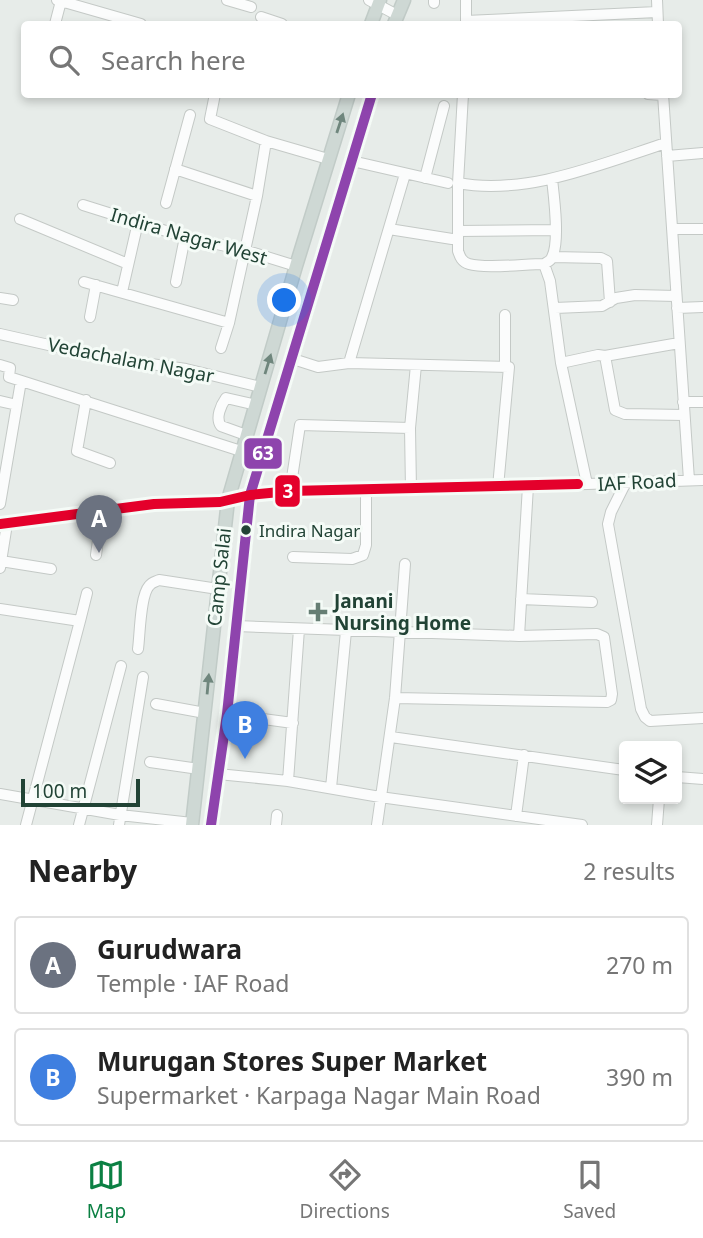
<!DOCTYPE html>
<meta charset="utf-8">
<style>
:root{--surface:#fff;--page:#f2f2f2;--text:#222;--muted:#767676;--line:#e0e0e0;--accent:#0b8043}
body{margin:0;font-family:"Noto Sans",sans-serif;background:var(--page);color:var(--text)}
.controls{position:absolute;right:21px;bottom:21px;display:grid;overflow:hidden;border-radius:7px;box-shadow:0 4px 10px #0003}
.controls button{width:63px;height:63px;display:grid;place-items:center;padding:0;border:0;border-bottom:2px solid var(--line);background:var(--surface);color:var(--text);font:35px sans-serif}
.scale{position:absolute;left:21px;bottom:18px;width:119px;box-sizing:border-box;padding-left:7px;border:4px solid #214335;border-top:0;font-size:19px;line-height:24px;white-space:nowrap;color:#214335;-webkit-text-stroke:5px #f5fbf7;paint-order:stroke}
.you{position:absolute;left:285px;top:301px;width:24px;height:24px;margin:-18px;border:5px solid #fff;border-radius:50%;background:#1a73e8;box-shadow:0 0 0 10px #1a73e833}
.badge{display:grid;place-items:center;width:46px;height:46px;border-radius:50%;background:var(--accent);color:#fff;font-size:23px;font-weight:700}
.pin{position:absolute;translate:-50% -58px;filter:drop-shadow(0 2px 4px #0008)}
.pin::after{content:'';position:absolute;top:37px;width:24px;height:21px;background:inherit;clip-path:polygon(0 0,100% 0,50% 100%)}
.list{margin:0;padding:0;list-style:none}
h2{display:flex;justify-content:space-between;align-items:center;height:91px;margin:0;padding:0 28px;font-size:30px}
h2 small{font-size:23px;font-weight:400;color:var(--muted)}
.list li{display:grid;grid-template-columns:46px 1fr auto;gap:21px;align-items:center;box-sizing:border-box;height:98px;margin:0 14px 14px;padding:0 14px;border:2px solid var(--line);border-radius:7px}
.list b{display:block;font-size:26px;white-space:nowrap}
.list p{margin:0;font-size:23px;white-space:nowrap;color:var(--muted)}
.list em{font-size:23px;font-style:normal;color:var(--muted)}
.icon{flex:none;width:38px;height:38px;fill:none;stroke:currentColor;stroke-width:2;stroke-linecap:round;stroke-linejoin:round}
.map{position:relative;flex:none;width:703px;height:825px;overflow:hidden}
.search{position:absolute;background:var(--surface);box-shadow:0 4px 10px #0003;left:21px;right:21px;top:21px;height:77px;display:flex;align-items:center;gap:18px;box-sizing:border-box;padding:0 24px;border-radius:7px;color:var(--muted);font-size:26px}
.sheet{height:315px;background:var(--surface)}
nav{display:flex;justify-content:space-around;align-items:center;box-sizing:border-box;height:98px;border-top:2px solid var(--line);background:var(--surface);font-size:19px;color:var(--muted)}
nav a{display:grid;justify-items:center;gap:4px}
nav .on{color:var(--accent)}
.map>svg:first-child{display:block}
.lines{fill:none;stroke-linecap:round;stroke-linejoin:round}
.minor-casing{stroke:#c4c9c6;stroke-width:12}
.major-casing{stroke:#c1cbc7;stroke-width:15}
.minor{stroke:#fbfcfc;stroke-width:10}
.major{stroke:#ced8d4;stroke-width:12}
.bus-1-casing{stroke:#f5fbf7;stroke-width:16}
.bus-2-casing{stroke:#f5fbf7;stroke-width:16}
.bus-1{stroke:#8e44ad;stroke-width:10}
.bus-2{stroke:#e4002b;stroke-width:10}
.oneway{fill:#6f867d}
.bus-dot{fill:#214335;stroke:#f5fbf7;stroke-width:2.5}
.poi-dot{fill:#667e74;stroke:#f5fbf7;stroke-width:2.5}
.labels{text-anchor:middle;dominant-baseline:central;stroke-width:6;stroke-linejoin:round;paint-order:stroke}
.bus-label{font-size:17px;fill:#214335;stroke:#f5fbf7;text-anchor:start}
.street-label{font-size:19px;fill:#214335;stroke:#f5fbf7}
.poi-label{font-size:19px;font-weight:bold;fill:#214335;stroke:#f5fbf7;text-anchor:start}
.line-badge{stroke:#f5fbf7;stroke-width:2.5}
.badge-label{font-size:19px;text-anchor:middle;font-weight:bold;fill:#fff}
</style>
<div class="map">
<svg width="703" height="825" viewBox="0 0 703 825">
<rect width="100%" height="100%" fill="#e7ece9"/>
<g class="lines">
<defs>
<path id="minor" d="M 57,0 L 141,24
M 227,0 L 251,7
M 369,0 L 397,15
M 434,0 L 434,3
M 657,0 L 658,24
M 261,17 L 282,24
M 466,21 L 657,12
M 55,24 L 61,1
M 466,24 L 466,0
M 215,94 L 210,119 L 266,141 L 328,159
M 463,94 L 458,183 L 458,251 C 460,257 462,262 469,264 C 485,269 525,264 544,264 C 547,262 551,261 552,257 C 560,242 554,197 552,179
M 648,94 L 663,95
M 663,94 L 689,480
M 667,156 L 703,153
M 352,161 L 448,183
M 175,169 L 257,196
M 425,178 L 444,106
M 458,183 C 526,196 601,164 666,143
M 166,203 L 190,115
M 83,205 L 185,237 L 244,250 L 296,266
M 20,219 L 128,264
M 389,229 L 452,239
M 672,229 L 703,229
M 458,231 L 556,230
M 553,257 L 601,258 L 607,261 L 610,302
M 544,264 L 550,281 L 561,363 L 587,484
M 84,282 L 229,323 L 257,196 L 266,141
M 176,282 L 185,237
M 122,292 L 138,222
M 0,298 L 13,300
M 555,308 L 602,306 L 616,298 L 635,295 L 676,296
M 677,308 L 703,307
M 505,315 L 505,367
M 90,317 L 96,285
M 0,334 L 102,357 L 186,369 L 261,387
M 221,348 L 229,323
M 605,356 L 679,343
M 293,359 L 318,367 L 349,363 L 509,367 L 498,487
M 349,363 L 405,174
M 561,363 L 598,355 L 605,356 L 615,410 L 625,414 L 684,415
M 0,365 L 10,368 L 9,377 L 241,451
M 86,400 L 77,451 L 110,463
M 0,401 L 17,405
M 683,402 L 703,402
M 246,435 L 221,426 C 215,418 221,405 226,398 L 256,405
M 626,482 L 611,512 L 608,524 L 641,709 L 645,717 L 650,721 L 703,718
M 411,490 L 410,428 L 416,365
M 290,491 L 300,425 L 410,428
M 0,504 L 21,381
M 0,524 L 154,504 L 220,502 L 250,495 L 290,491 L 411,490 L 703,480
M 96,555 L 102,511
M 293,557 L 352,559 L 363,555 L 366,545 L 366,490
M 1,561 L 51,569
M 0,568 L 7,524
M 521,599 L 592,602
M 0,609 L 80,621 L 26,825
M 80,621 L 87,593
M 236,626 L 519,636 L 597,634 L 604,637 L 612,694 L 611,700 L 607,702 L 395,698
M 519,636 L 528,486
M 138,649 C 140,635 140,596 149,586 C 152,582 155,582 159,580 L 218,589
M 156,704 L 205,713
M 227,714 L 293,723
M 391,737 L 624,770
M 150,762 L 199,769
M 218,774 L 288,781 L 380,797 L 582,825
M 677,777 L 703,779
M 288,781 L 299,629
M 331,788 L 346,631
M 0,794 L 120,815 L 192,823
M 516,816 L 524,755
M 79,825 L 121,666
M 119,825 L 143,677
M 276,825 L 277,815
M 377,825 L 395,698 L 405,564
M 657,825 L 659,799"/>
<path id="major" d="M 371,24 L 380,0
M 394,24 L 404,0
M 192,825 L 228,500 L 296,266 L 349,94
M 211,825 L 227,714 L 250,495 L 372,94"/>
</defs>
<use href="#minor" class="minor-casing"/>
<use href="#major" class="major-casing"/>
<use href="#minor" class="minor"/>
<use href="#major" class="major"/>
<defs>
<path id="bus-1" d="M 211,825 L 227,714 L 250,495 L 372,94"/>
<path id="bus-2" d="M 0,524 L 154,504 L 220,502 L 250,495 L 290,491 L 578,484"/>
</defs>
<use href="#bus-1" class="bus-1-casing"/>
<use href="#bus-2" class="bus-2-casing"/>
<use href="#bus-1" class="bus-1"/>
<use href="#bus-2" class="bus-2"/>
</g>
<defs><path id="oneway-solid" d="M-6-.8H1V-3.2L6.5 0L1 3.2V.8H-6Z" transform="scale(1.75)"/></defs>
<g class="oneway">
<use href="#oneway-solid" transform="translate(340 123) rotate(-72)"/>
<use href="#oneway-solid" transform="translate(268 364) rotate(-73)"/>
<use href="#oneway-solid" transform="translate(208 684) rotate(-85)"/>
</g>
<circle class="bus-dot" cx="246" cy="530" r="6"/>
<path class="poi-dot" d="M314.5 601.5h7v7h7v7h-7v7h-7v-7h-7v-7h7z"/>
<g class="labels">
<g class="bus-label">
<text x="259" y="530">Indira Nagar</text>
</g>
<g class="street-label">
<text transform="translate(189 236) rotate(16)">Indira Nagar West</text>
<text transform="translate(131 360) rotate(11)">Vedachalam Nagar</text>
<text transform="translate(637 482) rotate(-3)">IAF Road</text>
<text transform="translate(219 577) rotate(-84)">Camp Salai</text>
</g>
<g class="poi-label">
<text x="334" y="601">Janani<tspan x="334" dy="22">Nursing Home</tspan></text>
</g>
</g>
<g class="line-badge">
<rect x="243" y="437" width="40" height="33" rx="7" fill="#8e44ad"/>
<rect x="274" y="474" width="27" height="34" rx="7" fill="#e4002b"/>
</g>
<g class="badge-label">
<text x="263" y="460">63</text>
<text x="288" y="498">3</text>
</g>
</svg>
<div class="controls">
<button><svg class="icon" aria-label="layers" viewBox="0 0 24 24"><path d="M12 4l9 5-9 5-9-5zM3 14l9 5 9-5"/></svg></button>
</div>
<div class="scale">100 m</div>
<div class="you"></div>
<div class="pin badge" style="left:99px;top:553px;background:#6b7280">A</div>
<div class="pin badge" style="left:245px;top:759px;background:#3f7fe0">B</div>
<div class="search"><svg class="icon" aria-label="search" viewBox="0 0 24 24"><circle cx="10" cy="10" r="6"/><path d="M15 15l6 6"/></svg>Search here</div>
</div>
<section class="sheet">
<h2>Nearby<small>2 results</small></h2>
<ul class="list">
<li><span class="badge" style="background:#6b7280">A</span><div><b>Gurudwara</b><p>Temple · IAF Road</p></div><em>270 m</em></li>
<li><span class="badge" style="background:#3f7fe0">B</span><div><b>Murugan Stores Super Market</b><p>Supermarket · Karpaga Nagar Main Road</p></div><em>390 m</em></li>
</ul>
</section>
<nav>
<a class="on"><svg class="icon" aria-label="map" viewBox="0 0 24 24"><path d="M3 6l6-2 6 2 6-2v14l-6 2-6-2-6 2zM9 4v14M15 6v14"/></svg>Map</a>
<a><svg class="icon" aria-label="directions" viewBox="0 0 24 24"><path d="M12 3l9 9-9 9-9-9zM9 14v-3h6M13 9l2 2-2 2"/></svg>Directions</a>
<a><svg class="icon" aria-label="saved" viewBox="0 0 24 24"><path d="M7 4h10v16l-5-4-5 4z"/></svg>Saved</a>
</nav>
